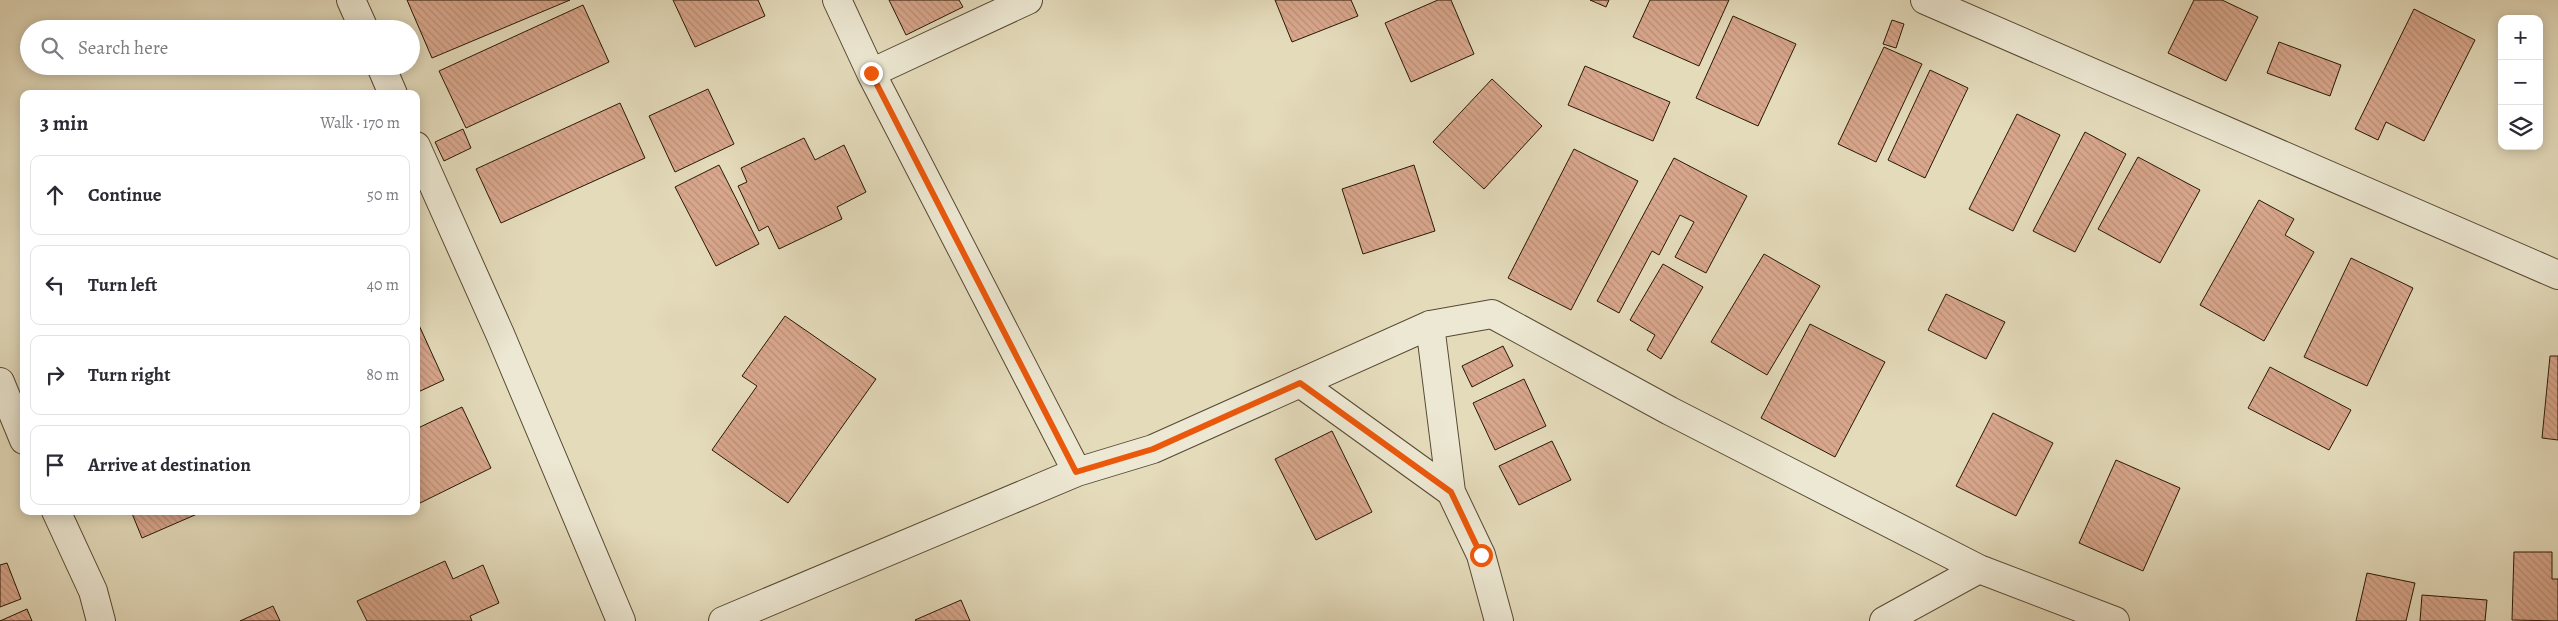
<!DOCTYPE html>
<meta charset="utf-8">
<style>
:root{--surface:#fff;--page:#f2f2f3;--text:#2b2b33;--muted:#7c7c81;--line:#e1e1e2}
body{margin:0;font-family:Alegreya,serif;background:var(--page);color:var(--text)}
.controls{position:absolute;right:15px;top:15px;display:grid;overflow:hidden;border-radius:10px;box-shadow:0 2px 12px #0003}
.controls button{width:45px;height:45px;display:grid;place-items:center;padding:0;border:0;border-bottom:1px solid var(--line);background:var(--surface);color:var(--text);font:25px sans-serif}
.stop{position:absolute;width:15px;height:15px;margin:-11px;border:4px solid #ea580c;border-radius:50%;background:#fff}
.stop.end{background:#ea580c;border-color:#fff;box-shadow:0 1px 5px #0008}
.list{margin:0;padding:0;list-style:none}
h2{display:flex;justify-content:space-between;align-items:center;height:65px;margin:0;padding:0 20px;font-size:21px}
h2 small{font-size:16px;font-weight:400;color:var(--muted)}
.list li{display:grid;grid-template-columns:32px 1fr auto;gap:15px;align-items:center;box-sizing:border-box;height:80px;margin:0 10px 10px;padding:0 10px;border:1px solid var(--line);border-radius:10px}
.list b{display:block;font-size:19px;white-space:nowrap}
.list em{font-size:16px;font-style:normal;color:var(--muted)}
.icon{flex:none;width:28px;height:28px;fill:none;stroke:currentColor;stroke-width:2;stroke-linecap:round;stroke-linejoin:round}
.map{position:relative;flex:none;width:2558px;height:621px;overflow:hidden}
.search{position:absolute;background:var(--surface);box-shadow:0 2px 12px #0003;left:20px;top:20px;width:400px;height:55px;display:flex;align-items:center;gap:12px;box-sizing:border-box;padding:0 18px;border-radius:28px;color:var(--muted);font-size:19px}
.panel{position:absolute;background:var(--surface);box-shadow:0 2px 12px #0003;left:20px;top:90px;width:400px;height:425px;border-radius:10px}
.map>svg:first-child{display:block}
.building{fill:url(#building-back-hatch);stroke:#281804}
.lines{fill:none;stroke-linecap:round;stroke-linejoin:round}
.street-casing{stroke:#574932;stroke-width:30}
.street{stroke:#ede8d3;stroke-width:28}
.route{stroke:#ea580c;stroke-width:6}
</style>
<div class="map">
<svg width="2558" height="621" viewBox="0 0 2558 621">
<defs>
<pattern id="building-back-hatch" width="6" height="6" patternUnits="userSpaceOnUse" patternTransform="scale(1.25)"><rect width="6" height="6" fill="#d9a78d"/><path d="M-1 5l2 2M0 0l6 6M5-1l2 2" fill="none" stroke="#ba8f78"/></pattern>
</defs>
<rect width="100%" height="100%" fill="#e4dbbb"/>
<filter id="stains"><feTurbulence type="fractalNoise" baseFrequency=".004" numOctaves="4"/><feColorMatrix values="0 0 0 0 .2 0 0 0 0 .09 0 0 0 0 .02 0 0 0 .5 -.17"/></filter>
<radialGradient id="worn" r=".72"><stop offset=".6" stop-color="#630" stop-opacity="0"/><stop offset="1" stop-color="#630" stop-opacity=".3"/></radialGradient>
<path class="building" d="M 407,0 L 570,0 L 432,58 Z
M 673,0 L 758,0 L 765,16 L 695,47 Z
M 889,0 L 959,0 L 963,7 L 906,35 Z
M 1275,0 L 1351,0 L 1358,16 L 1292,42 Z
M 1438,0 L 1451,0 L 1474,54 L 1411,82 L 1385,23 Z
M 1590,0 L 1609,0 L 1606,7 Z
M 1650,0 L 1729,0 L 1699,66 L 1633,37 Z
M 2194,0 L 2222,0 L 2258,17 L 2226,81 L 2168,53 Z
M 583,5 L 609,62 L 466,128 L 439,71 Z
M 2414,9 L 2475,40 L 2424,141 L 2386,122 L 2378,140 L 2355,129 Z
M 1733,16 L 1796,44 L 1758,126 L 1696,98 Z
M 1892,20 L 1904,24 L 1896,48 L 1883,44 Z
M 2279,42 L 2341,65 L 2330,96 L 2267,73 Z
M 1884,47 L 1922,64 L 1876,162 L 1838,144 Z
M 1585,66 L 1670,102 L 1653,141 L 1568,105 Z
M 1930,70 L 1968,88 L 1925,178 L 1888,160 Z
M 1492,79 L 1542,126 L 1484,189 L 1433,142 Z
M 708,89 L 734,144 L 675,172 L 649,116 Z
M 620,103 L 645,158 L 501,223 L 476,169 Z
M 2017,114 L 2060,135 L 2013,231 L 1969,209 Z
M 463,129 L 471,148 L 444,161 L 435,142 Z
M 2085,132 L 2126,154 L 2075,252 L 2033,231 Z
M 804,138 L 815,160 L 844,145 L 866,192 L 837,207 L 842,219 L 779,249 L 768,226 L 759,231 L 738,186 L 747,182 L 741,168 Z
M 1574,149 L 1638,181 L 1571,310 L 1508,278 Z
M 2138,157 L 2200,190 L 2160,263 L 2098,229 Z
M 1674,158 L 1747,196 L 1706,273 L 1675,257 L 1694,222 L 1680,215 L 1659,255 L 1652,251 L 1619,313 L 1597,301 Z
M 719,165 L 759,244 L 716,266 L 675,187 Z
M 1414,165 L 1435,231 L 1363,254 L 1342,189 Z
M 2259,200 L 2294,219 L 2285,235 L 2314,252 L 2264,341 L 2200,305 Z
M 1764,254 L 1820,286 L 1767,375 L 1711,342 Z
M 2351,258 L 2413,288 L 2367,386 L 2304,357 Z
M 1663,264 L 1703,287 L 1661,359 L 1647,350 L 1655,335 L 1630,320 Z
M 1946,294 L 2005,322 L 1986,359 L 1928,330 Z
M 785,316 L 876,379 L 788,503 L 712,450 L 757,386 L 742,376 Z
M 418,323 L 444,380 L 416,393 L 416,324 Z
M 1810,324 L 1885,362 L 1835,457 L 1761,418 Z
M 1503,346 L 1513,366 L 1472,387 L 1462,366 Z
M 2550,356 L 2558,356 L 2558,440 L 2542,438 Z
M 2270,367 L 2351,410 L 2329,450 L 2248,408 Z
M 1524,379 L 1546,426 L 1495,450 L 1473,403 Z
M 462,407 L 491,468 L 416,505 L 416,429 Z
M 1993,413 L 2053,443 L 2016,516 L 1956,486 Z
M 1332,431 L 1372,512 L 1316,540 L 1275,459 Z
M 1552,441 L 1571,480 L 1519,505 L 1499,466 Z
M 2116,460 L 2180,488 L 2143,571 L 2079,543 Z
M 131,511 L 204,511 L 142,538 Z
M 2514,552 L 2552,552 L 2552,579 L 2558,579 L 2558,621 L 2512,620 Z
M 445,561 L 453,579 L 483,565 L 499,603 L 470,616 L 472,621 L 367,621 L 357,601 Z
M 7,563 L 21,599 L 0,607 L 0,565 Z
M 2367,573 L 2415,583 L 2406,621 L 2356,621 Z
M 2422,595 L 2487,600 L 2485,621 L 2420,621 Z
M 961,600 L 970,621 L 916,621 L 915,620 Z
M 273,606 L 280,621 L 240,621 Z
M 27,609 L 32,621 L 0,621 Z"/>
<g class="lines">
<defs>
<path id="street" d="M 351,0 L 364,29
M 837,0 L 871,73 L 1077,472 L 1153,449 L 1430,325 L 1492,314 L 1670,411 L 1979,569
M 1925,0 L 2558,275
M 381,66 L 393,94
M 871,73 L 1028,0
M 416,146 L 500,334 L 621,621
M 1430,325 L 1451,492 L 1481,555 L 1499,621
M 0,382 L 24,440
M 1300,383 L 1451,492
M 56,511 L 93,591 L 101,621
M 723,621 L 1077,472
M 1884,621 L 1979,569 L 2115,621"/>
</defs>
<use href="#street" class="street-casing"/>
<use href="#street" class="street"/>
</g>
<g class="lines">
<path class="route" d="M 871,73 L 1076,472 L 1153,449 L 1300,383 L 1451,492 L 1481,555"/>
</g>
<rect width="100%" height="100%" filter="url(#stains)"/>
<rect width="100%" height="100%" fill="url(#worn)"/>
</svg>
<div class="controls">
<button>+</button>
<button>−</button>
<button><svg class="icon" aria-label="layers" viewBox="0 0 24 24"><path d="M12 4l9 5-9 5-9-5zM3 14l9 5 9-5"/></svg></button>
</div>
<div class="stop" style="left:1481px;top:555px"></div>
<div class="stop end" style="left:871px;top:73px"></div>
<div class="search"><svg class="icon" aria-label="search" viewBox="0 0 24 24"><circle cx="10" cy="10" r="6"/><path d="M15 15l6 6"/></svg>Search here</div>
<section class="panel">
<h2>3 min<small>Walk · 170 m</small></h2>
<ul class="list">
<li><svg class="icon" aria-label="ahead" viewBox="0 0 24 24"><path d="M12 20V5M6 11l6-6 6 6"/></svg><div><b>Continue</b></div><em>50 m</em></li>
<li><svg class="icon" aria-label="left" viewBox="0 0 24 24"><path d="M17 20v-9H6M10 6l-5 5 5 5"/></svg><div><b>Turn left</b></div><em>40 m</em></li>
<li><svg class="icon" aria-label="right" viewBox="0 0 24 24"><path d="M7 20v-9h11M14 6l5 5-5 5"/></svg><div><b>Turn right</b></div><em>80 m</em></li>
<li><svg class="icon" aria-label="arrive" viewBox="0 0 24 24"><path d="M6 21V4h12l-3 4 3 4H6"/></svg><div><b>Arrive at destination</b></div></li>
</ul>
</section>
</div>
